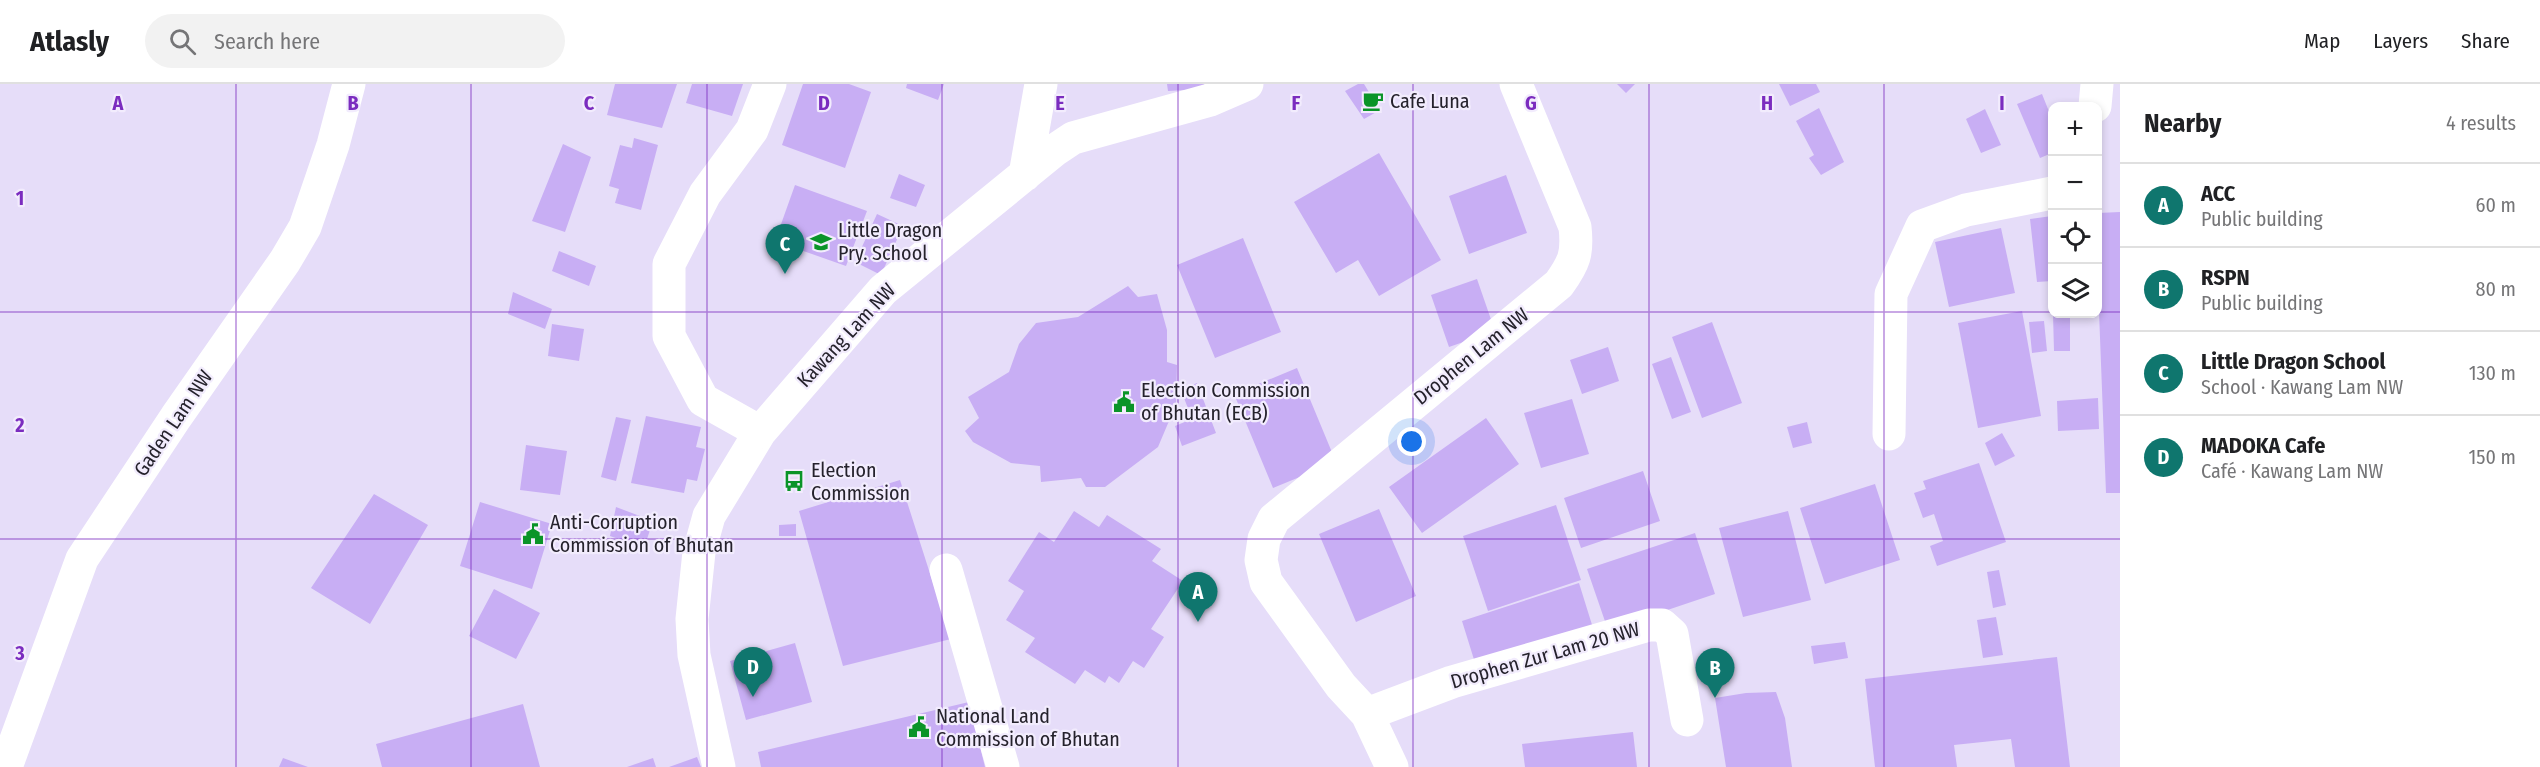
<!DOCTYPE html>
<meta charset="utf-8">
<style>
:root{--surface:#fff;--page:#f2f2f2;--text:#202124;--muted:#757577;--line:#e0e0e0;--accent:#0f766e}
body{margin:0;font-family:"Fira Sans Condensed",sans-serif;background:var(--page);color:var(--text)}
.controls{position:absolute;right:18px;top:18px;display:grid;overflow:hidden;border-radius:12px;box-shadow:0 3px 9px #0003}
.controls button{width:54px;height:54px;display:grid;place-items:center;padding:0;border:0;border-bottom:2px solid var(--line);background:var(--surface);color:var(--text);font:30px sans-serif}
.you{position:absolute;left:1412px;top:358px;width:21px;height:21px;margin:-15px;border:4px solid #fff;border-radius:50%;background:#1a73e8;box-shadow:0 0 0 9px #1a73e833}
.badge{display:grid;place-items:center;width:39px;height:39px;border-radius:50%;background:var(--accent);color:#fff;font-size:20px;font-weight:700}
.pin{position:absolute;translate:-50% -50px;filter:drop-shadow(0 2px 3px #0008)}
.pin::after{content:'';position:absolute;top:32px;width:21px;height:18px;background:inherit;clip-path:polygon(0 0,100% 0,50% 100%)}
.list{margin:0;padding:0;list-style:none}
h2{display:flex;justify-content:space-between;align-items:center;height:78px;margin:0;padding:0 24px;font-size:26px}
h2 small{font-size:20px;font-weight:400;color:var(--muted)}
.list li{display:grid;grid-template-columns:39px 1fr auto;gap:18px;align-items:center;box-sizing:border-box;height:84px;padding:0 24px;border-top:2px solid var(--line)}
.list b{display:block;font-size:22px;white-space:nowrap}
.list p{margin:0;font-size:20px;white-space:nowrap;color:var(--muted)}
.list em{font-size:20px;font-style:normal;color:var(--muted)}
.icon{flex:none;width:33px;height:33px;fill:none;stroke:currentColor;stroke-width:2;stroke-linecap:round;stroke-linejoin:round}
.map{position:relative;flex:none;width:2120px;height:683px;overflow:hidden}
header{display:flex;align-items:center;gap:36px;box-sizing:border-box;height:84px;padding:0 30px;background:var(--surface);border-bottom:2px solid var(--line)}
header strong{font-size:28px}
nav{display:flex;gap:33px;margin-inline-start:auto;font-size:21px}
.search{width:420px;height:54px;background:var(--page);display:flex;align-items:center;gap:15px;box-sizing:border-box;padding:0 21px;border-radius:33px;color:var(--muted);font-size:22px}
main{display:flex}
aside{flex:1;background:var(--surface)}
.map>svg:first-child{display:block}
.building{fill:#c8aef4}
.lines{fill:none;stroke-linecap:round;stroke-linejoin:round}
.minor{stroke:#fff;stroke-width:33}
.major{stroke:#fff;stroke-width:33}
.grid{fill:none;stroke:#7b2cbf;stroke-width:1.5;stroke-opacity:0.55}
.labels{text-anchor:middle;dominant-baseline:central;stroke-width:4.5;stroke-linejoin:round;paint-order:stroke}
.poi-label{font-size:20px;fill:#25222c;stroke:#f2ecfd;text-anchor:start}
.street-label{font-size:20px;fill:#25222c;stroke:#f2ecfd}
.grid-label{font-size:20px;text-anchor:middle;font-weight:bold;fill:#7b2cbf;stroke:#f2ecfd;stroke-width:4.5;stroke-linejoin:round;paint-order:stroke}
</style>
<header>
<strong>Atlasly</strong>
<div class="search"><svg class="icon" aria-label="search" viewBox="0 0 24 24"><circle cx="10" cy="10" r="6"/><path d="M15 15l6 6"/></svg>Search here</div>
<nav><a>Map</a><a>Layers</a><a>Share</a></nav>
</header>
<main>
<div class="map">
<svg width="2120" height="683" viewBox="0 0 2120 683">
<rect width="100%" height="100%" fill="#e6ddf9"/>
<path class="building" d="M 615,0 L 677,0 L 662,44 L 607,31 Z
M 692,0 L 743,0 L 732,32 L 686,19 Z
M 803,0 L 849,0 L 871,8 L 845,84 L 782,61 Z
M 907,0 L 944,0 L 938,16 L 906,4 Z
M 1167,0 L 1204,0 L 1204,5 L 1168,7 Z
M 1358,0 L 1364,0 L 1380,26 L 1364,35 L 1345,7 Z
M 1617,0 L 1635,0 L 1626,9 Z
M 1779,0 L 1816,0 L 1820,8 L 1790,22 Z
M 2042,10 L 2052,35 L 2052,69 L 2040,74 L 2017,20 Z
M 1819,24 L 1844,78 L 1821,91 L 1809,74 L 1814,71 L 1796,37 Z
M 1985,25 L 2001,61 L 1981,69 L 1966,35 Z
M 634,54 L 658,61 L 641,126 L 615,119 L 619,105 L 609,102 L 620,61 L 632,64 Z
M 563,60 L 591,73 L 565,148 L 532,137 Z
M 1379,69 L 1441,176 L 1379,212 L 1358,176 L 1336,189 L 1294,118 Z
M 899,90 L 925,101 L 916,123 L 890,114 Z
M 1506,91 L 1527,149 L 1469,170 L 1449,112 Z
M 795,101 L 867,127 L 846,182 L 775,157 Z
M 2120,128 L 2120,409 L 2106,409 L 2098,202 L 2098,129 Z
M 877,130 L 903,142 L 881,191 L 855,178 Z
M 2052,132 L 2052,197 L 2037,198 L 2030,135 Z
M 2001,144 L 2015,209 L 1949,223 L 1935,158 Z
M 1243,154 L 1281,248 L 1215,274 L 1177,181 Z
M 559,167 L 596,182 L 589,202 L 552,187 Z
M 1477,195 L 1495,247 L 1449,263 L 1431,211 Z
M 1128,202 L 1138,213 L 1157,210 L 1167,246 L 1167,278 L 1177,281 L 1176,325 L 1166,329 L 1169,337 L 1158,363 L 1105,403 L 1086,403 L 1081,394 L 1041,398 L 1040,382 L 1011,379 L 973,358 L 965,347 L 979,334 L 968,313 L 1009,288 L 1019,260 L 1036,239 L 1078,233 Z
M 513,208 L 552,225 L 545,245 L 508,230 Z
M 2022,227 L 2041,332 L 1978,344 L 1958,239 Z
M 2053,230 L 2070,230 L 2070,267 L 2054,267 Z
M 2044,237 L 2047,267 L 2032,269 L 2029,238 Z
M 1712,238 L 1742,319 L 1702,334 L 1672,253 Z
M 552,240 L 584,245 L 579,277 L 548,272 Z
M 1608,263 L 1619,297 L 1582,310 L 1570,276 Z
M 1671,273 L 1691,328 L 1672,335 L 1652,280 Z
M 1297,284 L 1336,378 L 1273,404 L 1234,310 Z
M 1197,299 L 1216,349 L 1182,362 L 1175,342 L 1192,335 L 1181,306 Z
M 2098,314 L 2099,345 L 2058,347 L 2057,317 Z
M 1572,315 L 1589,370 L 1541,384 L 1524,329 Z
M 646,332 L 701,343 L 696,363 L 705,365 L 697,397 L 687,395 L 684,409 L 631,399 Z
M 616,333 L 631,336 L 616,397 L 601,393 Z
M 1486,334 L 1519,380 L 1422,449 L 1389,403 Z
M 1807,338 L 1812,359 L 1793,364 L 1787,343 Z
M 2002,349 L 2015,372 L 1995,382 L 1985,359 Z
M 526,361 L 567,367 L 560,411 L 520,406 Z
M 1979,379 L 2006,458 L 1937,482 L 1930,462 L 1943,457 L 1934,430 L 1923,434 L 1914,409 L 1926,405 L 1923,397 Z
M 1643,387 L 1660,437 L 1581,464 L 1564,414 Z
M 900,396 L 951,555 L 843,582 L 799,427 Z
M 1875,400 L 1900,476 L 1825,500 L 1800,424 Z
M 374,410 L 428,441 L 370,540 L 311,504 Z
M 480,418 L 552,440 L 532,505 L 460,482 Z
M 1556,421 L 1581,496 L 1488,527 L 1463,452 Z
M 616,423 L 653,437 L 644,464 L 610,452 Z
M 1379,425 L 1416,512 L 1356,538 L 1319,450 Z
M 1074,427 L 1099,443 L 1107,431 L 1161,465 L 1152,477 L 1183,497 L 1151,545 L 1164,553 L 1144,584 L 1133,577 L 1119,599 L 1109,592 L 1105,599 L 1085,586 L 1075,600 L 1025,568 L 1035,554 L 1006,536 L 1024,507 L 1008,497 L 1039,448 L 1054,458 Z
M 1788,427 L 1811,516 L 1743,533 L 1719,444 Z
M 796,440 L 796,452 L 779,452 L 779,441 Z
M 1695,449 L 1715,510 L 1608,546 L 1587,485 Z
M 1999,486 L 2006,521 L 1993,524 L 1987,488 Z
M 1579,499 L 1593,544 L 1476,582 L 1462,537 Z
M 494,505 L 540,529 L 516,575 L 469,552 Z
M 1996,533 L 2003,571 L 1983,574 L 1977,536 Z
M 1845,558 L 1848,574 L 1814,580 L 1811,562 Z
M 795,559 L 812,618 L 746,636 L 730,577 Z
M 2057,573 L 2070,683 L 2015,683 L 2011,655 L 1954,661 L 1957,683 L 1875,683 L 1865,595 Z
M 1776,608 L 1785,634 L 1792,683 L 1726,683 L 1715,614 L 1746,609 Z
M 969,618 L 985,683 L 761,683 L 758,668 Z
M 523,620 L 540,683 L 382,683 L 376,660 Z
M 1633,648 L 1637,683 L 1525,683 L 1522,660 Z
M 697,673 L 701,683 L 669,683 Z
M 283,674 L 308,683 L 279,683 Z
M 653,674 L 656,683 L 627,683 Z"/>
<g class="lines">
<path class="minor" d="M 2095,22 L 2097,0
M 1025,91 L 1041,0
M 760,348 L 703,316 L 669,252 L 669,180 L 705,110 L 752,46 L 770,0
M 1889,350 L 1891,210 L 1922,142 L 1966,126 L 2052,109
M 946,486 L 1003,683
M 1367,630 L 1452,598 L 1649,541 L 1662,541 L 1672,550 L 1687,636
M 719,683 L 694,571 L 692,535 L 699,468 L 709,432 L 760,348 L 883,206 L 1055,66 L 1073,54 L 1210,16 L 1247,0
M 1392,683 L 1367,630 L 1341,602 L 1266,498 L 1261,476 L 1264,455 L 1274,435 L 1559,200 C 1574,179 1578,170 1575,143 L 1516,0"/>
<path class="major" d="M 6,683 L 82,475 L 176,333 L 285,177 L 305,143 L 333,61 L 349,0"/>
</g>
<path class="grid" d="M 236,0 L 236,683M 471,0 L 471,683M 707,0 L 707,683M 942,0 L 942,683M 1178,0 L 1178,683M 1413,0 L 1413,683M 1649,0 L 1649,683M 1884,0 L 1884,683M 0,228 L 2052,228M 2098,228 L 2120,228M 0,455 L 2120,455"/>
<defs>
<symbol id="cafe-bare" viewBox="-9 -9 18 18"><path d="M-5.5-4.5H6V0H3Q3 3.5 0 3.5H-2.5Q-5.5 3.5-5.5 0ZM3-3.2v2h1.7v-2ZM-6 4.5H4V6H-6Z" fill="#0a9428" stroke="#f2ecfd" stroke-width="2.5" paint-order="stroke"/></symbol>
<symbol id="school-bare" viewBox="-9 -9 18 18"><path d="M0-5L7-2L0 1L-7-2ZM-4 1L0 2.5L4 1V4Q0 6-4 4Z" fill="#0a9428" stroke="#f2ecfd" stroke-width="2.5" paint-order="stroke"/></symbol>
<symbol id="civic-bare" viewBox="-9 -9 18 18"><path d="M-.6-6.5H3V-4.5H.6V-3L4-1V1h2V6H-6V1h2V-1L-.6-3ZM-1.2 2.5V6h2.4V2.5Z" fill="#0a9428" stroke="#f2ecfd" stroke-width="2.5" paint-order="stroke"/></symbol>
<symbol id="bus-bare" viewBox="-9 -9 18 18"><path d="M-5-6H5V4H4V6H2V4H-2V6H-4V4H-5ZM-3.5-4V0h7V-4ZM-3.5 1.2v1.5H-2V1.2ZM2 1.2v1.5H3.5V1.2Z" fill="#0a9428" stroke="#f2ecfd" stroke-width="2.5" paint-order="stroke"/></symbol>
</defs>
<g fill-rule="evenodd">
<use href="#cafe-bare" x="1358" y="2" width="30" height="30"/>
<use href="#school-bare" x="806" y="143" width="30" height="30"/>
<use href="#civic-bare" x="1109" y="303" width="30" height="30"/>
<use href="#bus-bare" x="779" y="382" width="30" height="30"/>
<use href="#civic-bare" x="518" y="435" width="30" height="30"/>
<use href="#civic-bare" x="904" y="628" width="30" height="30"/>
</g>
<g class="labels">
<g class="poi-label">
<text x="1390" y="17">Cafe Luna</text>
<text x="838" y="146">Little Dragon<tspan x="838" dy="23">Pry. School</tspan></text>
<text x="1141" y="306">Election Commission<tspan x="1141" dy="23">of Bhutan (ECB)</tspan></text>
<text x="811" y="386">Election<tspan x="811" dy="23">Commission</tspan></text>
<text x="550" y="438">Anti-Corruption<tspan x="550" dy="23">Commission of Bhutan</tspan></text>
<text x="936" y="632">National Land<tspan x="936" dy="23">Commission of Bhutan</tspan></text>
</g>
<g class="street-label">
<text transform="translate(846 251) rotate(-47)">Kawang Lam NW</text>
<text transform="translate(1471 272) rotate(-39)">Drophen Lam NW</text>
<text transform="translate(173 339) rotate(-56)">Gaden Lam NW</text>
<text transform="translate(1545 571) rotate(-16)">Drophen Zur Lam 20 NW</text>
</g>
</g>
<g class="grid-label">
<text x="118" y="26">A</text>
<text x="353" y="26">B</text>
<text x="589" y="26">C</text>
<text x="824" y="26">D</text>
<text x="1060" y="26">E</text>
<text x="1296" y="26">F</text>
<text x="1531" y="26">G</text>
<text x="1767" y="26">H</text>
<text x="2002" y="26">I</text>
<text x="20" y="121">1</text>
<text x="20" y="348">2</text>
<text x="20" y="576">3</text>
</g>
</svg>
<div class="controls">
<button>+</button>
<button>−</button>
<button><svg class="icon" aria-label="locate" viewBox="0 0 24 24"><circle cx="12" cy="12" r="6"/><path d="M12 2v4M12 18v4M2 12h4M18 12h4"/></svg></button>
<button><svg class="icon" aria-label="layers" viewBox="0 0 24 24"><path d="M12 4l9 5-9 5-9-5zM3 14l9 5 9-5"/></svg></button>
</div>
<div class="you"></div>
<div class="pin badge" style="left:1198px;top:538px">A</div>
<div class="pin badge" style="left:1715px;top:614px">B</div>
<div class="pin badge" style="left:785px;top:190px">C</div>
<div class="pin badge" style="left:753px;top:613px">D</div>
</div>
<aside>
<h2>Nearby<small>4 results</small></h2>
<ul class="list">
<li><span class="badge">A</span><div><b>ACC</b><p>Public building</p></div><em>60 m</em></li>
<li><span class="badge">B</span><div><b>RSPN</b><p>Public building</p></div><em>80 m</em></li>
<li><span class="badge">C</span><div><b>Little Dragon School</b><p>School · Kawang Lam NW</p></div><em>130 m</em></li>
<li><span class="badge">D</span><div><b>MADOKA Cafe</b><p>Café · Kawang Lam NW</p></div><em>150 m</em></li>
</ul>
</aside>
</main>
